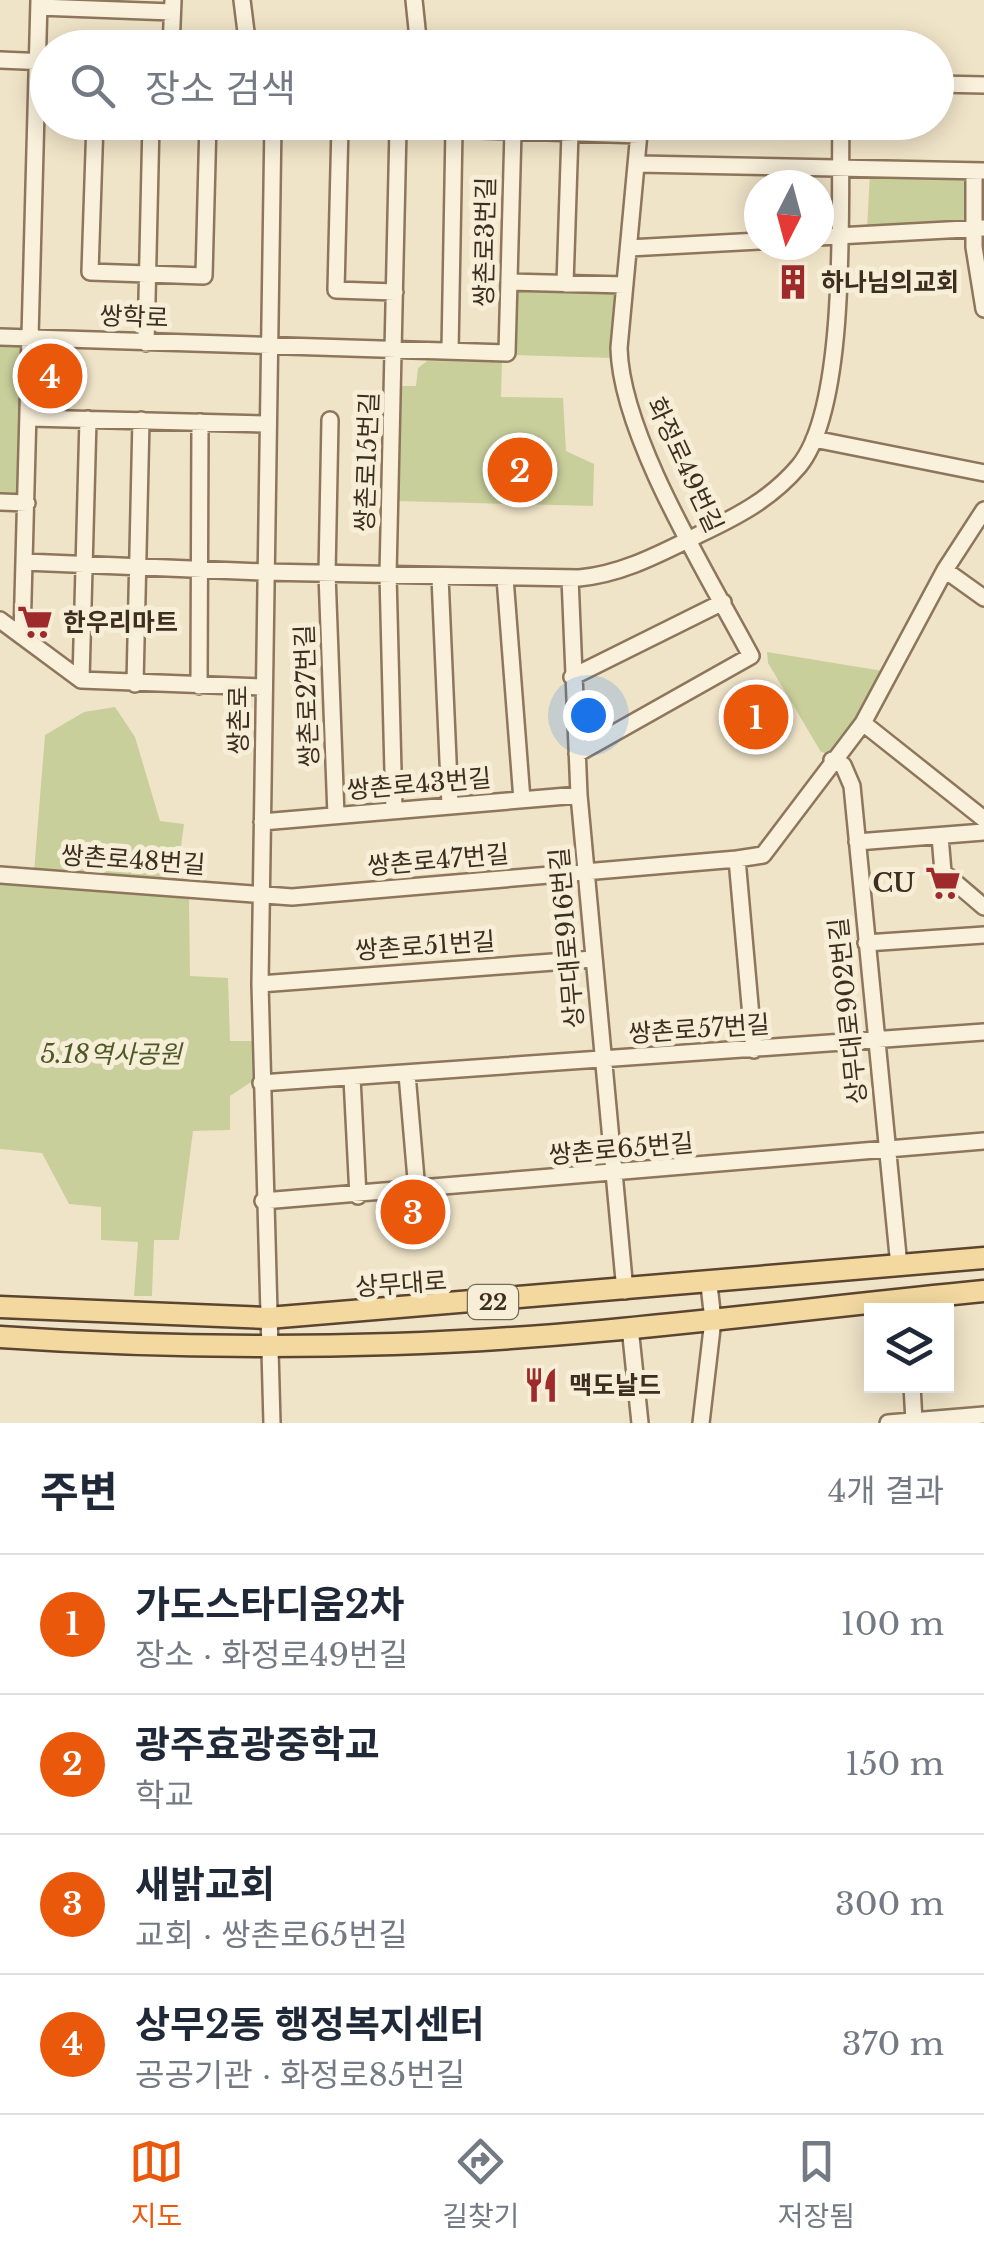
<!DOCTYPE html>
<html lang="ko">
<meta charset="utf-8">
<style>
:root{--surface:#fff;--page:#f2f2f3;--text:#1f2937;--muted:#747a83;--line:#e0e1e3;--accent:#ea580c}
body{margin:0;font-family:"Libre Baskerville","Noto Sans KR",serif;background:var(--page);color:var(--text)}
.controls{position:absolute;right:30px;bottom:30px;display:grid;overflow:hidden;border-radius:0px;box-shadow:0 5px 25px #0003}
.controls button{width:90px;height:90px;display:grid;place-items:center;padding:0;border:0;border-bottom:2px solid var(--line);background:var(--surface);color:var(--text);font:50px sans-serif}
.compass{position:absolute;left:744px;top:170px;width:90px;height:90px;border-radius:50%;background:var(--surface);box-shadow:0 5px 25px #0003;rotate:186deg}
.you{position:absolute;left:588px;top:715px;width:35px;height:35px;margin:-25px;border:8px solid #fff;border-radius:50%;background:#1a73e8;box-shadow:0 0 0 15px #1a73e833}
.badge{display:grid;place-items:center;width:65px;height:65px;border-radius:50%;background:var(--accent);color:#fff;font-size:32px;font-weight:700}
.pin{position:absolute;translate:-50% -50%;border:5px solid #fff;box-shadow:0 2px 10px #0006}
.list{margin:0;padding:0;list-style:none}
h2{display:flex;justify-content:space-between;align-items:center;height:130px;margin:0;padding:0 40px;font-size:42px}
h2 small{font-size:32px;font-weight:400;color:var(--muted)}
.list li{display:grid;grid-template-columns:65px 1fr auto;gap:30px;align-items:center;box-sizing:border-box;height:140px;padding:0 40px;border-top:2px solid var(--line)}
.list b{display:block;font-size:38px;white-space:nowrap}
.list p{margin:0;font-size:32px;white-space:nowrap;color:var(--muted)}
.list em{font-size:32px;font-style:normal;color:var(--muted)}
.icon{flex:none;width:55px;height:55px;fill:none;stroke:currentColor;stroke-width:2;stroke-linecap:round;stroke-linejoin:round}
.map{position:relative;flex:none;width:984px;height:1423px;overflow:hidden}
.search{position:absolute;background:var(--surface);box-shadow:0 5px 25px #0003;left:30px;right:30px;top:30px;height:110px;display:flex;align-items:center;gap:25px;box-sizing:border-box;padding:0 35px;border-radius:55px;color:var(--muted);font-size:38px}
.sheet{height:690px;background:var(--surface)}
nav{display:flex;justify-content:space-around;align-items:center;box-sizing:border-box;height:140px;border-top:2px solid var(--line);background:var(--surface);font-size:28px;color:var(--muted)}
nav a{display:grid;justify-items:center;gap:5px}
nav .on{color:var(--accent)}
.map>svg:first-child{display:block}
.green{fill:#c9cf9b}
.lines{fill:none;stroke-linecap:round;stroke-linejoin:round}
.minor-casing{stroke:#8d765c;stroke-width:20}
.major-casing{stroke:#5b4430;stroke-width:25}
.minor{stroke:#faf1dc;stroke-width:15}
.major{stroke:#f3d9a0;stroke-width:20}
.labels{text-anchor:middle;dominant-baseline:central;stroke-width:10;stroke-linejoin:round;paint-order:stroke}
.shield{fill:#f7eed8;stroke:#756857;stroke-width:2.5}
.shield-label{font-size:22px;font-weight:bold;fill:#3d2e20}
.street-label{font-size:25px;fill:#3d2e20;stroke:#f7eed8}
.poi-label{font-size:25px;font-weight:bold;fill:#3d2e20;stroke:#f7eed8;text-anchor:start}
.park-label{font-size:25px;font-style:italic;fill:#4d5a26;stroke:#f7eed8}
</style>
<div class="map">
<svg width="984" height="1423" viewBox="0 0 984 1423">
<rect width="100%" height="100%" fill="#f0e4c8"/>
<path class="green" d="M 870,173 L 963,175 L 967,179 L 966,219 L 960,224 L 867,228 Z
M 513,289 L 609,289 L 618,300 L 613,358 L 512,355 Z
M 0,337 L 33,339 L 27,503 L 0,502 Z
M 427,361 L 502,362 L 501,397 L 563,398 L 566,451 L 594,464 L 593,506 L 394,501 L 398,386 L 416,386 L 418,368 Z
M 767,652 L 883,671 L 862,716 L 831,754 L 821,752 L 768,663 Z
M 115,707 L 135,737 L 160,821 L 184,824 L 176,884 L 140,882 L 139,894 L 189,899 L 190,976 L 228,978 L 230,1041 L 255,1041 L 254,1080 L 230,1096 L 230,1130 L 193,1131 L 179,1240 L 154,1240 L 152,1296 L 134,1296 L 138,1242 L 101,1240 L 101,1207 L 69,1204 L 42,1153 L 0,1149 L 0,882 L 33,884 L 45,735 L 84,712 Z"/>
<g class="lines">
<defs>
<path id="minor" d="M 242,0 L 248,48
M 414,0 L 419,48
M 39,7 L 172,12
M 171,48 L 173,0
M 0,60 L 48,62
M 936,84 L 984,85
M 95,122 L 90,272 L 204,276 L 208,122
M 230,122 L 640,135
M 340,126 L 336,290 L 395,292
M 638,164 L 984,171
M 974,171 L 974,247 L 984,309
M 819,237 L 984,228
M 629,248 L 759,241
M 509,282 L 625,285
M 565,284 L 570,133
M 0,337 L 507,353 L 513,131
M 146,343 L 151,122
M 450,351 L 454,130
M 30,418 L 265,424
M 330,420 L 327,574 L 336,816
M 814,439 L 984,473
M 0,502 L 27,503
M 25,562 L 263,572 L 579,578 C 623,574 661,553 700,534 C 738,516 771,499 799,466 C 849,405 839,204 841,122
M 945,570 L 984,598
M 440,577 L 450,806
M 505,578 L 522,800
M 570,578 L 579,795 L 625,1291
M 0,620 L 81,680 L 263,687
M 22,636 L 39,0
M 572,677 L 723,602
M 81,680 L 88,419
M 135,684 L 141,420
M 199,686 L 200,422
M 863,723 L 984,819
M 577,754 L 751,656 C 708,575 621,436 619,348 L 640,122
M 832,760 L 843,765 L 852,786 L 899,1266
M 394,811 L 388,575 L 398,128
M 262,822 L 579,795
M 940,836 L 943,872 L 984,907
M 857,842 L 984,832
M 737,859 L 763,855 L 863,723 L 945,570 L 984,510
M 0,875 L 292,897 L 737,859 L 754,1050
M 866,943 L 984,935
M 260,984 L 593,959
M 407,1074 L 417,1191
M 352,1078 L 358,1196
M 261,1083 L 984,1032
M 263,1201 L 984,1141
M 630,1327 L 640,1423
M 912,1386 L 914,1421
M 272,1423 L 260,984 L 273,122
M 701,1423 L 713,1320 L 709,1285
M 888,1423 L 984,1415"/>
<path id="major" d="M 0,1307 L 268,1318 L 984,1258
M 0,1337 C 132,1346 263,1348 394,1344 C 591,1338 788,1310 984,1291"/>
</defs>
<use href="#minor" class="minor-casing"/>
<use href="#major" class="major-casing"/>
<use href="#minor" class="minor"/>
<use href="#major" class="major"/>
</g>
<defs>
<symbol id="building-bare" viewBox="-9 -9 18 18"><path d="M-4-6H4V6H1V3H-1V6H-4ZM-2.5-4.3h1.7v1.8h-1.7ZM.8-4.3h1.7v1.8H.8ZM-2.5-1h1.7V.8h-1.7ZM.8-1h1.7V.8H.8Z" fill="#9e2a2b" stroke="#f7eed8" stroke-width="2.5" paint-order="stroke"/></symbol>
<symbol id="supermarket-bare" viewBox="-9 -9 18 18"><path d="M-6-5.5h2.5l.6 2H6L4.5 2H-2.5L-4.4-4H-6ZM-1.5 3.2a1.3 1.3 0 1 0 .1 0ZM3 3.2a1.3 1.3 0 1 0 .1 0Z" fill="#9e2a2b" stroke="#f7eed8" stroke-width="2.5" paint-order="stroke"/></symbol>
<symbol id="restaurant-bare" viewBox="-9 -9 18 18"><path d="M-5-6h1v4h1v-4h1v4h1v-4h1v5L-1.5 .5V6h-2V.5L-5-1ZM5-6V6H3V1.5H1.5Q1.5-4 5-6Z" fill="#9e2a2b" stroke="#f7eed8" stroke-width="2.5" paint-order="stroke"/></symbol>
</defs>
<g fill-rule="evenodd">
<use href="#building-bare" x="768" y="257" width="50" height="50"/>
<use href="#supermarket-bare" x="10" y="597" width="50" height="50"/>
<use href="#supermarket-bare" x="918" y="858" width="50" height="50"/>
<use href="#restaurant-bare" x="516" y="1360" width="50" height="50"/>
</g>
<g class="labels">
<rect class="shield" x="468" y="1285" width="50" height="34" rx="8"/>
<g class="shield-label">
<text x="493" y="1302">22</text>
</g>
<g class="street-label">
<text transform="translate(485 242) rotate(-89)">쌍촌로3번길</text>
<text transform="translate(134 317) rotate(2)">쌍학로</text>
<text transform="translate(367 462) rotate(-88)">쌍촌로15번길</text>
<text transform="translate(685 465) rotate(65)">화정로49번길</text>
<text transform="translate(307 696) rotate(-92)">쌍촌로27번길</text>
<text transform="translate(238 720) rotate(-90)">쌍촌로</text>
<text transform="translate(419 784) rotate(-5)">쌍촌로43번길</text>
<text transform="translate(133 860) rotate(4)">쌍촌로48번길</text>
<text transform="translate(438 860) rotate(-5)">쌍촌로47번길</text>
<text transform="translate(567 938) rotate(-95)">상무대로916번길</text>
<text transform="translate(425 946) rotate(-4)">쌍촌로51번길</text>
<text transform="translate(848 1011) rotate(-96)">상무대로902번길</text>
<text transform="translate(699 1029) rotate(-4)">쌍촌로57번길</text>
<text transform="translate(621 1149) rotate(-5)">쌍촌로65번길</text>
<text transform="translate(401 1284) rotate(-4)">상무대로</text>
</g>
<g class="poi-label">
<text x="821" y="282">하나님의교회</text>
<text x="63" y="622">한우리마트</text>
<text x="915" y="883" text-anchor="end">CU</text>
<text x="569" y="1385">맥도날드</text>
</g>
<g class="park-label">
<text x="111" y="1054">5.18역사공원</text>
</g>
</g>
</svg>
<div class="controls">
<button><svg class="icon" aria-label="layers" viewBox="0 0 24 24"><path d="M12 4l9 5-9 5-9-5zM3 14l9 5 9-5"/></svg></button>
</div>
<svg class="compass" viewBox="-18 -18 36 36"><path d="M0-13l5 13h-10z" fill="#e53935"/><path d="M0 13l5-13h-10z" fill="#747a83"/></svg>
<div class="you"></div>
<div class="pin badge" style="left:756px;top:717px">1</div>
<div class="pin badge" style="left:520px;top:470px">2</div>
<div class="pin badge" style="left:413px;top:1212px">3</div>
<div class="pin badge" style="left:50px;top:376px">4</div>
<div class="search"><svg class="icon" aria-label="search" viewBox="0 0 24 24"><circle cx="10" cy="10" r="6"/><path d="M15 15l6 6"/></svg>장소 검색</div>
</div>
<section class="sheet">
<h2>주변<small>4개 결과</small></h2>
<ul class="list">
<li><span class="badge">1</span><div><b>가도스타디움2차</b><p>장소 · 화정로49번길</p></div><em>100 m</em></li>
<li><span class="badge">2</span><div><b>광주효광중학교</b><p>학교</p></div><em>150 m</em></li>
<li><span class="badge">3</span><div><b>새밝교회</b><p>교회 · 쌍촌로65번길</p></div><em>300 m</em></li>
<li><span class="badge">4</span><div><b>상무2동 행정복지센터</b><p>공공기관 · 화정로85번길</p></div><em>370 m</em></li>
</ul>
</section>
<nav>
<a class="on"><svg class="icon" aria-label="map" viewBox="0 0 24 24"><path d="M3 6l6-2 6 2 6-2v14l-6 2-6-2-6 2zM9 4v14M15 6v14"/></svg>지도</a>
<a><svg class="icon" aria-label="directions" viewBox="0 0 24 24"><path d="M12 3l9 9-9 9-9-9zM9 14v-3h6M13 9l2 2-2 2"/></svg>길찾기</a>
<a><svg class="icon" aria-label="saved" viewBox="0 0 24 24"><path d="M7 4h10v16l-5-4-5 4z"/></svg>저장됨</a>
</nav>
